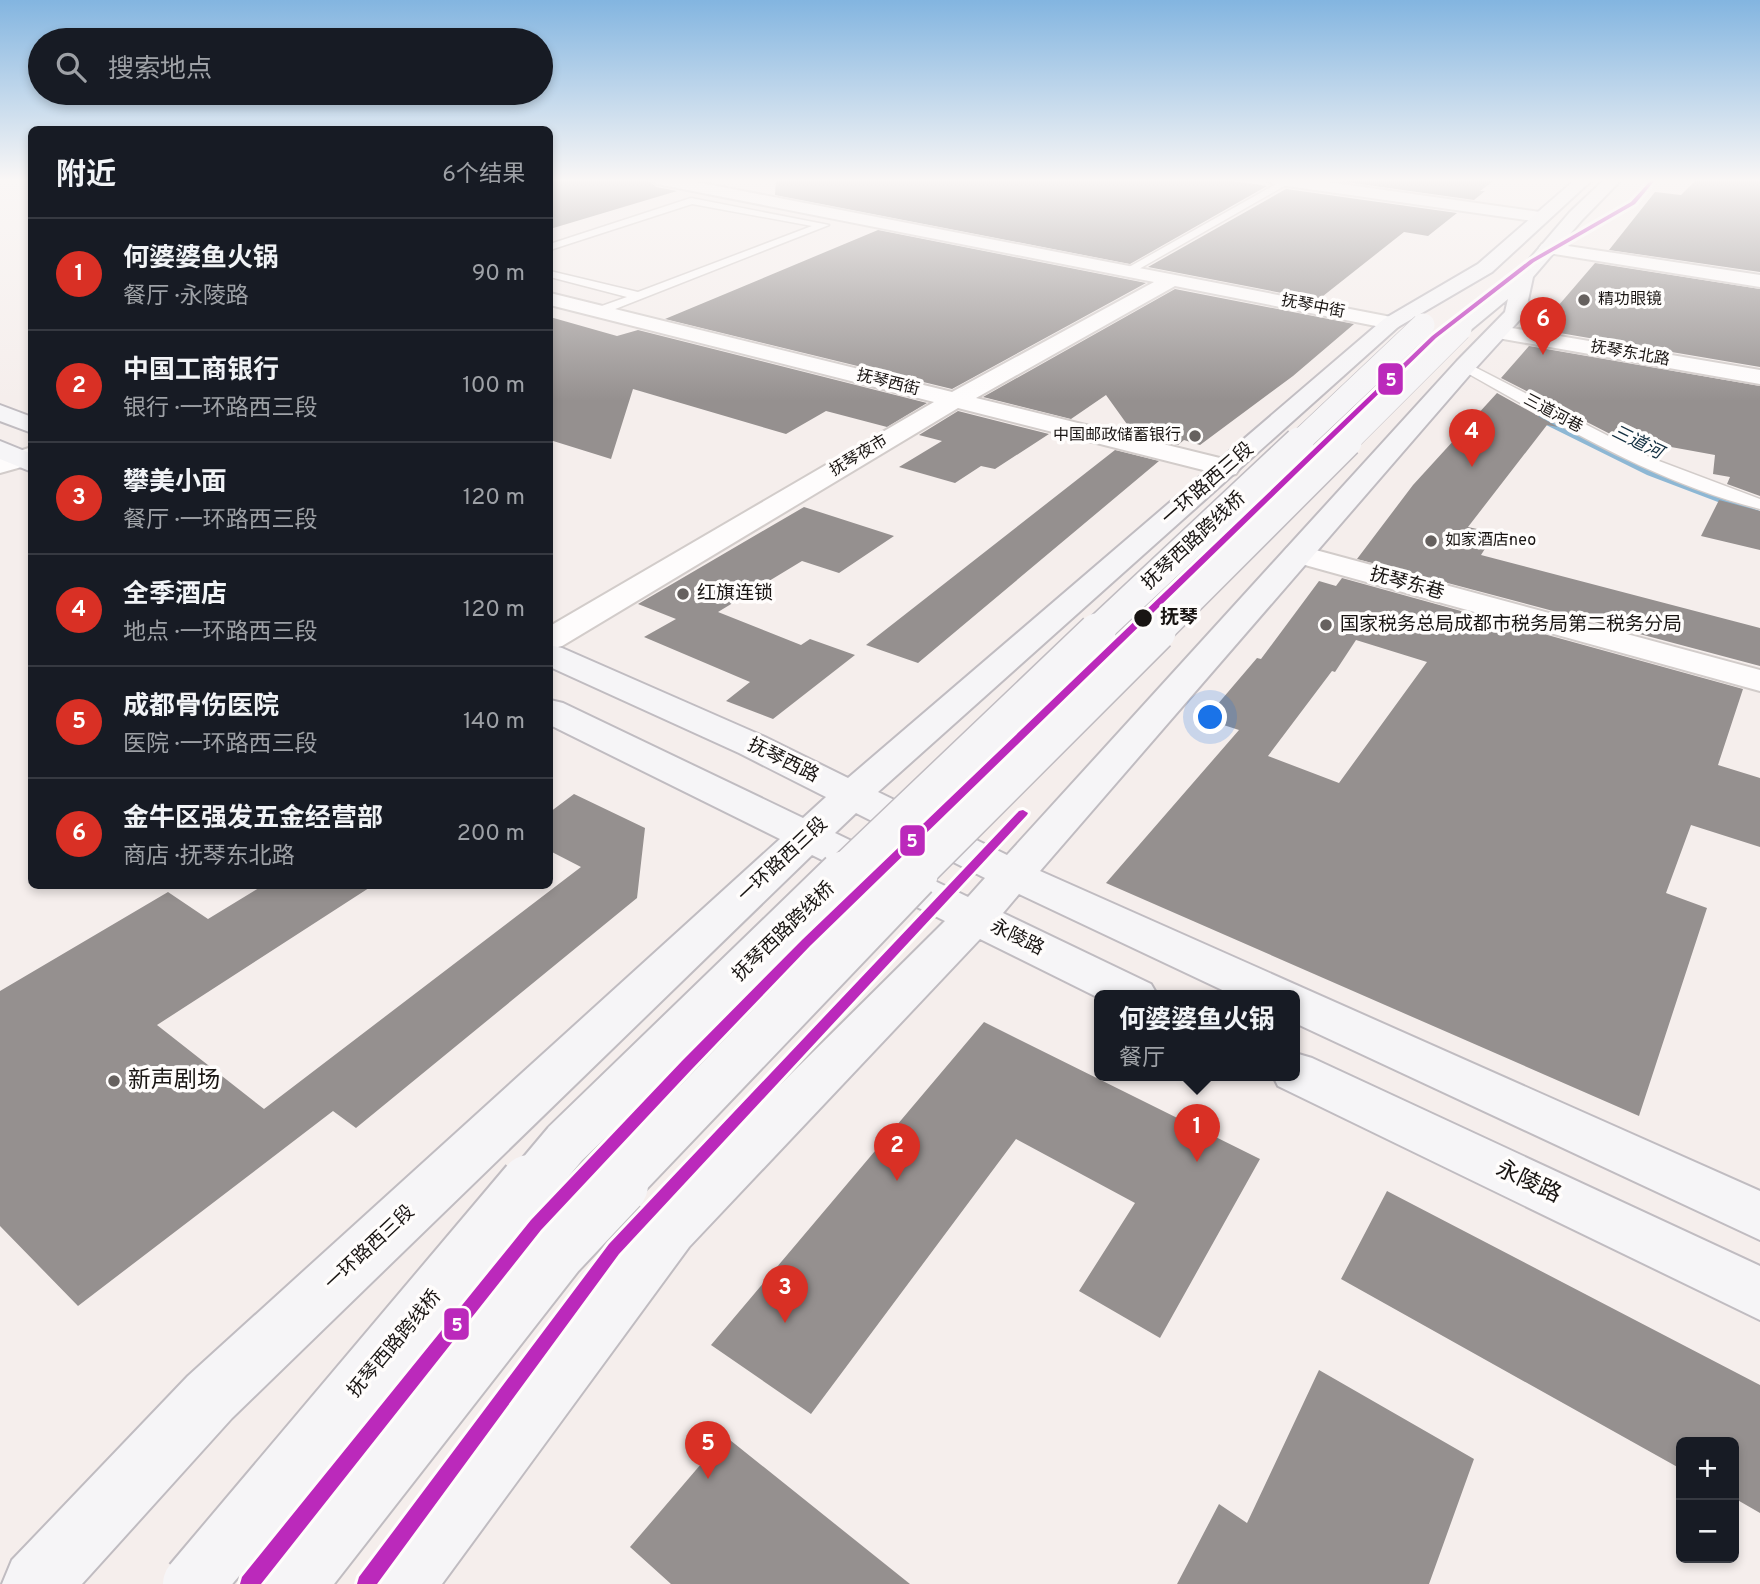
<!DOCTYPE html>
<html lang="zh">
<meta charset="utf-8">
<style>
:root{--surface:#171b24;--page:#20242c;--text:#f1f3f6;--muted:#9ea1a6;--line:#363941;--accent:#d93025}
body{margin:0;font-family:Overpass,"Noto Sans SC",sans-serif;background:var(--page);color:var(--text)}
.controls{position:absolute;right:21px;bottom:21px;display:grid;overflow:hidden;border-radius:10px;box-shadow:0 4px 10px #0003}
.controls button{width:63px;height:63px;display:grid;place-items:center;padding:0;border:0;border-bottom:2px solid var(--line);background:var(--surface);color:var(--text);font:35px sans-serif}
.you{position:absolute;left:1211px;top:718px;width:24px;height:24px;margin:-18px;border:5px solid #fff;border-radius:50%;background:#1a73e8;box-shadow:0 0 0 10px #1a73e833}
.badge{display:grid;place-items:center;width:46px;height:46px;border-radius:50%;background:var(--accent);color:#fff;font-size:23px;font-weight:700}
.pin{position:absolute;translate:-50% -58px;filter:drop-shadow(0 2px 4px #0008)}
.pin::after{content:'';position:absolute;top:37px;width:24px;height:21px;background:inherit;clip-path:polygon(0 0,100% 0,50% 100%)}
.popup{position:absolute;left:1094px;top:990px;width:206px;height:91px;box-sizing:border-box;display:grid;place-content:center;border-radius:10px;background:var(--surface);filter:drop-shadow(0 2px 5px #0005);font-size:23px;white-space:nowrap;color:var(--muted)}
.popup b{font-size:26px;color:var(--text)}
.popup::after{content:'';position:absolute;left:50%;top:100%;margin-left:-14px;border:14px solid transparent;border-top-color:var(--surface)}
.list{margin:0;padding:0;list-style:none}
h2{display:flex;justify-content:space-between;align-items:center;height:91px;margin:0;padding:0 28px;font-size:30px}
h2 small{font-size:23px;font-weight:400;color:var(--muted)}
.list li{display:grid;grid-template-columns:46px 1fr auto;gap:21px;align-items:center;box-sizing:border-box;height:112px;padding:0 28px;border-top:2px solid var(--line)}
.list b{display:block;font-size:26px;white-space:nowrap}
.list p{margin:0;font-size:23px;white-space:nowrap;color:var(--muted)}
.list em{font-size:23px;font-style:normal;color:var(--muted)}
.icon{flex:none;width:38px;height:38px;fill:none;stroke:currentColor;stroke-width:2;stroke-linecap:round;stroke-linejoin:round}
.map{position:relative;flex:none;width:1760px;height:1584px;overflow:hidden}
.search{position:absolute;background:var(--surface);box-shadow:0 4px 10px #0003;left:28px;top:28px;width:525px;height:77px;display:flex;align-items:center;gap:18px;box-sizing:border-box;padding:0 24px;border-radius:38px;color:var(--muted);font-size:26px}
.panel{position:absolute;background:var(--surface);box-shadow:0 4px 10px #0003;left:28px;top:126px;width:525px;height:763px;border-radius:10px}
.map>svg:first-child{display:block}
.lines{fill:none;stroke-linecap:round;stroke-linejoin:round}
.stream{fill:#8db7d4;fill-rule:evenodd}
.building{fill:#95908f;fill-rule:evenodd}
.lane-casing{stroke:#d2ccca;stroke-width:3}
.street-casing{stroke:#d2ccca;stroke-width:4}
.secondary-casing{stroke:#d2ccca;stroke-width:4}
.primary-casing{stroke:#c0bcc1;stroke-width:4}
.lane{fill:#fefcfc;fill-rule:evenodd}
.street{fill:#fefcfc;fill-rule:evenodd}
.secondary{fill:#faf9fa;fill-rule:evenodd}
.primary{fill:#f6f5f7;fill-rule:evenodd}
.primary-bridge-far4-casing{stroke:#c0bcc1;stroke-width:24;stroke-linecap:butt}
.primary-bridge-far3-casing{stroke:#c0bcc1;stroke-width:32;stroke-linecap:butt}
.primary-bridge-far2-casing{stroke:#c0bcc1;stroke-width:40;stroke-linecap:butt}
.primary-bridge-far1-casing{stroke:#c0bcc1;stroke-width:51;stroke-linecap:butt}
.primary-bridge-casing{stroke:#c0bcc1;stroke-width:64;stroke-linecap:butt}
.primary-bridge-far4{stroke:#f6f5f7;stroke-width:23}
.primary-bridge-far3{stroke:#f6f5f7;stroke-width:29}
.primary-bridge-far2{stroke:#f6f5f7;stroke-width:37}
.primary-bridge-far1{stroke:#f6f5f7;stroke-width:47}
.primary-bridge{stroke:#f6f5f7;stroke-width:60}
.metro-1-casing{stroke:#fffdfc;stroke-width:6}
.metro-1{fill:#bb29bb;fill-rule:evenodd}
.poi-dot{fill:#66615f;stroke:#fffdfc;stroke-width:2.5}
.stop-dot{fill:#191513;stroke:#fffdfc;stroke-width:2.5}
.labels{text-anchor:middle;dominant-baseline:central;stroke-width:7;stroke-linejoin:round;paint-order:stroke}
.far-poi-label{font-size:16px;fill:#191513;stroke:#fffdfc;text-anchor:start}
.far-street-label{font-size:16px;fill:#191513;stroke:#fffdfc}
.far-water-label{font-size:18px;font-style:italic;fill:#0f2c3e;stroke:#fffdfc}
.street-label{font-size:19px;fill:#191513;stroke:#fffdfc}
.poi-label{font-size:19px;fill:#191513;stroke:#fffdfc;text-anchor:start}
.stop-label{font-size:19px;font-weight:bold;fill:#191513;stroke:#fffdfc;text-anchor:start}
.near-poi-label{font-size:23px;fill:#191513;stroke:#fffdfc;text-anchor:start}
.near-street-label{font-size:23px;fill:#191513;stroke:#fffdfc}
.line-badge{stroke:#fffdfc;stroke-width:2.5}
.badge-label{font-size:19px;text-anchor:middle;font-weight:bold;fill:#fff}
</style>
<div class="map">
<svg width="1760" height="1584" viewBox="0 0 1760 1584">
<rect width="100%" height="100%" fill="#f5eeec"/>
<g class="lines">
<path class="stream" d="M 1536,416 L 1542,416 L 1653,471 L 1760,511 L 1760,518 L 1647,475 L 1536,420 Z"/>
</g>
<path class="building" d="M 550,179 L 647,179 L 656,187 L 677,191 L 550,229 Z
M 776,179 L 1219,179 L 1267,186 L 1130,264 L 775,195 Z
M 1325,179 L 1496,179 L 1480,191 L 1485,191 L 1474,200 Z
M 1697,179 L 1760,179 L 1760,272 L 1609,250 L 1655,192 L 1681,195 Z
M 1286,189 L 1457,213 L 1428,236 L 1404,232 L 1318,300 L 1148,267 Z
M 878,230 L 1146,283 L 952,389 L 665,319 Z
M 1595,263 L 1760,289 L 1760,367 L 1542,330 L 1544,328 L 1540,327 Z
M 1175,289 L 1354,324 L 1293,376 L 1200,445 L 1184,440 L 1178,445 L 1134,434 L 1106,395 L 1071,419 L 983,397 Z
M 550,317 L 617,336 L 638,330 L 927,403 L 887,427 L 826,411 L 786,434 L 633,389 L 611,459 L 550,440 Z
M 1529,346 L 1760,386 L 1760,496 L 1727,484 L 1730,477 L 1713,474 L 1715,455 L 1616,437 L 1501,378 Z
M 1497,393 L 1558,427 L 1547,425 L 1468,527 L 1495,533 L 1481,555 L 1760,628 L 1760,666 L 1357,559 L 1413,485 Z
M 958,411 L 1049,434 L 995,469 L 981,466 L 955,483 L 899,467 L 942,441 L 919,435 Z
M 1115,450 L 1159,461 L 918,663 L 866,645 Z
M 1719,500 L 1760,511 L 1760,550 L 1701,536 Z
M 804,507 L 894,536 L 839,573 L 802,561 L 718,612 L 801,645 L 810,639 L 855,655 L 773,719 L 726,701 L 750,682 L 644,637 L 676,619 L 638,604 Z
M 1342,578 L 1743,689 L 1718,765 L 1760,778 L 1760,847 L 1691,825 L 1666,893 L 1707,908 L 1639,1116 L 1106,883 L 1239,730 L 1205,719 L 1257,658 L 1261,659 L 1319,581 L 1336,586 ZM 1356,640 L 1427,662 L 1339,783 L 1268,756 L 1332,671 L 1335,672 Z
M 574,794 L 645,828 L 637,898 L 356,1128 L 333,1111 L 78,1306 L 0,1226 L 0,991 L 168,892 L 208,919 L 262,886 L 372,886 L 157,1025 L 264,1109 L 581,867 L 550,851 L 550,812 Z
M 984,1022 L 1260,1159 L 1160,1338 L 1079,1291 L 1135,1203 L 1016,1139 L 811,1414 L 711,1345 Z
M 1387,1191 L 1760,1385 L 1760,1513 L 1734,1498 L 1734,1442 L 1681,1442 L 1681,1469 L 1341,1279 Z
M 1319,1370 L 1474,1459 L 1429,1584 L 1177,1584 L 1219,1504 L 1247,1523 Z
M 725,1436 L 910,1584 L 671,1584 L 630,1547 Z"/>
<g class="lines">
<defs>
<path id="lane" d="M 1285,179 L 1293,181 L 1132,273 L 1122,271 Z
M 691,198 L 829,225 L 600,315 L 594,311 L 596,308 L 627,297 L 550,277 L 550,271 L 638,292 L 812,226 L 692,204 L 550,250 L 550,244 Z
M 1465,362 L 1651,458 L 1760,499 L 1760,509 C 1653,482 1555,422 1460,369 L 1460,363 Z"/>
<path id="street" d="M 649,179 L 681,179 L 1391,317 L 1398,319 L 1401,323 L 1398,327 L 1391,329 L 1175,286 L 976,398 L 1236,462 L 1240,468 L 1236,474 L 1227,476 L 958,408 L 562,646 L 550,649 L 550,626 L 934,402 L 550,305 L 550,293 L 952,392 L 1154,282 L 657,184 Z
M 1548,243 L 1760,275 L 1760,287 L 1542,252 L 1539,248 L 1542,244 Z
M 1500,326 L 1760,370 L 1760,384 L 1492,337 L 1489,332 L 1492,327 Z
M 32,447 L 32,464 L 0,473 L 0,457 Z
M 1297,545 L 1760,670 L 1760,691 L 1287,560 L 1282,554 L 1287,548 Z"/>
<path id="secondary" d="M 1265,179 L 1306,179 L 1540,212 L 1548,217 L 1540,222 L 1273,184 Z"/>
<path id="primary" d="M 1576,179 L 1593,179 L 1492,272 L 1398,327 L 878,792 L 1007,855 L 1457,361 L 1505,312 L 1508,299 L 1467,333 L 1453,333 L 1449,329 L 1453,325 L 1515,276 L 1570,212 L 1605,179 L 1622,179 L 1582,220 L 1533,277 L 1525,314 L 1473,371 L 1040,871 L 1760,1191 L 1760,1240 L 1295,1023 L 1295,996 L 1235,996 L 1019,894 L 1003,913 L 1151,984 L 1158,996 L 1099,996 L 1099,998 L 980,939 L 689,1247 L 442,1584 L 366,1584 L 376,1560 L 651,1213 L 945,921 L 812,855 L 232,1418 L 82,1584 L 2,1584 L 12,1560 L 188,1376 L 780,839 L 550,725 L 550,700 L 563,703 L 803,818 L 826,797 L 739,753 L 550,667 L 550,645 L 562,648 L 765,737 L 848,778 L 1384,319 L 1478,264 ZM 856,813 L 985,878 L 968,897 L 835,833 Z
M 0,405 L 32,417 L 32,433 L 0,421 Z
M 0,441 L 32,454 L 32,472 L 0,459 Z
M 1295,1053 L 1312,1058 L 1760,1266 L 1760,1320 L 1278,1086 L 1273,1076 L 1295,1076 Z"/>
</defs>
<use href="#lane" class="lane-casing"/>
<use href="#street" class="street-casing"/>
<use href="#secondary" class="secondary-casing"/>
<use href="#primary" class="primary-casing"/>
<use href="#lane" class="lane"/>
<use href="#street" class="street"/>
<use href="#secondary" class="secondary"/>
<use href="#primary" class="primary"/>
<defs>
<path id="primary-bridge-far4" d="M 1297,444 L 1423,325
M 1345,444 L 1460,329"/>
<path id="primary-bridge-far3" d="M 1095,633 L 1299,442
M 1156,633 L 1347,442"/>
<path id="primary-bridge-far2" d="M 841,876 L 1097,632
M 913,876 L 1157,632"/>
<path id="primary-bridge-far1" d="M 529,1187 L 566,1143 L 843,875
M 616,1187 L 914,875"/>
<path id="primary-bridge" d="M 193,1584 L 530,1185
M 296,1584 L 555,1252 L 618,1185"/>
</defs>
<use href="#primary-bridge-far4" class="primary-bridge-far4-casing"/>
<use href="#primary-bridge-far3" class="primary-bridge-far3-casing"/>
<use href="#primary-bridge-far2" class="primary-bridge-far2-casing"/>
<use href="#primary-bridge-far1" class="primary-bridge-far1-casing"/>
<use href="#primary-bridge" class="primary-bridge-casing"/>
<use href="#primary-bridge-far4" class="primary-bridge-far4"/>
<use href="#primary-bridge-far3" class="primary-bridge-far3"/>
<use href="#primary-bridge-far2" class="primary-bridge-far2"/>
<use href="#primary-bridge-far1" class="primary-bridge-far1"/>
<use href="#primary-bridge" class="primary-bridge"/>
<defs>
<path id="metro-1" d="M 1652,179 L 1656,179 L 1635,204 L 1534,262 L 1436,338 L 810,946 L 692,1069 L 541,1230 L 261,1584 L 240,1584 L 242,1577 L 531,1220 L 682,1061 L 802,940 L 1432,336 L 1530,260 L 1631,202 Z
M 1023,810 L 1028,813 L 1027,815 L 619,1254 L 377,1584 L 357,1584 L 359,1577 L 609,1244 L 1019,811 Z"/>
</defs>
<use href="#metro-1" class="metro-1-casing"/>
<use href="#metro-1" class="metro-1"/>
</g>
<linearGradient id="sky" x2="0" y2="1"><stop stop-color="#83b5e0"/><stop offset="0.45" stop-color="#faf7f6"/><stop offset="1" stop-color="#faf7f6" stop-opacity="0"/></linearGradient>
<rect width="1760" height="401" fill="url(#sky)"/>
<g class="poi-dot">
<circle cx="1584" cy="300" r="7"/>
<circle cx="1195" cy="436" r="7"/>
<circle cx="1431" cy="541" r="7"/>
<circle cx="683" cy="594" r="7"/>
<circle cx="1326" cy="625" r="7"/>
<circle cx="114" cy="1081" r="7"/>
</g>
<circle class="stop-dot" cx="1143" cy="618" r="10"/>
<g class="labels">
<g class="far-poi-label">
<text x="1598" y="300">精功眼镜</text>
<text x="1181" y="436" text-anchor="end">中国邮政储蓄银行</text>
<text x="1445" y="541">如家酒店·neo</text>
</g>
<g class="far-street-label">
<text transform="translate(1313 307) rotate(11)">抚琴中街</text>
<text transform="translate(1630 354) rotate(10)">抚琴东北路</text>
<text transform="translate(888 383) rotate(14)">抚琴西街</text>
<text transform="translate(1553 414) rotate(28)">三道河巷</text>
<text transform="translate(859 456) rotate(-31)">抚琴夜市</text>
</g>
<g class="far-water-label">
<text transform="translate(1637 443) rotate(26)">三道河</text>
</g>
<g class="street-label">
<text transform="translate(1208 484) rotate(-41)">一环路西三段</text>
<text transform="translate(1194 541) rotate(-43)">抚琴西路跨线桥</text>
<text transform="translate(1407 584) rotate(15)">抚琴东巷</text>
<text transform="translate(783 761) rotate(26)">抚琴西路</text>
<text transform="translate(783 860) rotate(-43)">一环路西三段</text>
<text transform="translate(784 932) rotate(-44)">抚琴西路跨线桥</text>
<text transform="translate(1017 938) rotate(26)">永陵路</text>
<text transform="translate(370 1248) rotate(-43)">一环路西三段</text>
<text transform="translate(395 1344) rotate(-50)">抚琴西路跨线桥</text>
</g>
<g class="poi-label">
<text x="697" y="594">红旗连锁</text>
<text x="1340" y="625">国家税务总局成都市税务局第二税务分局</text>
</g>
<g class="stop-label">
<text x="1160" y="618">抚琴</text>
</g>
<g class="near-poi-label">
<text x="128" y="1081">新声剧场</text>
</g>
<g class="near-street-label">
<text transform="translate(1528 1183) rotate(25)">永陵路</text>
</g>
</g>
<g class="line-badge">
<rect x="1377" y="362" width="27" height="34" rx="7" fill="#bb29bb"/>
<rect x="899" y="824" width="27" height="33" rx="7" fill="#bb29bb"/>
<rect x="443" y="1307" width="27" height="34" rx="7" fill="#bb29bb"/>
</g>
<g class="badge-label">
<text x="1391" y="386">5</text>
<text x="912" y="847">5</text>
<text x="457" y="1331">5</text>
</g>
</svg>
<div class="controls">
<button>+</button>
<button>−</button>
</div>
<div class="you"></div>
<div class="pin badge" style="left:1197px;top:1162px">1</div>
<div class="popup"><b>何婆婆鱼火锅</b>餐厅</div>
<div class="pin badge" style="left:897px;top:1181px">2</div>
<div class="pin badge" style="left:785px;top:1323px">3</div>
<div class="pin badge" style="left:1472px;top:467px">4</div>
<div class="pin badge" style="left:708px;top:1479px">5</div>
<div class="pin badge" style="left:1543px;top:355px">6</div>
<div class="search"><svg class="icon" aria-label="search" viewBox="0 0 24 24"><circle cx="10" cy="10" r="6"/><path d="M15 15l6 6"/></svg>搜索地点</div>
<section class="panel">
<h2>附近<small>6个结果</small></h2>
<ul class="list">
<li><span class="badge">1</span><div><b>何婆婆鱼火锅</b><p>餐厅 · 永陵路</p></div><em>90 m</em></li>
<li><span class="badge">2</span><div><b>中国工商银行</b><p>银行 · 一环路西三段</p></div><em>100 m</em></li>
<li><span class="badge">3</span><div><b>攀美小面</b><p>餐厅 · 一环路西三段</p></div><em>120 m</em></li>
<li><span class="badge">4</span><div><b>全季酒店</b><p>地点 · 一环路西三段</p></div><em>120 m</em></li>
<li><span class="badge">5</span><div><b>成都骨伤医院</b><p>医院 · 一环路西三段</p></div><em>140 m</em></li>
<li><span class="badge">6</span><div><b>金牛区强发五金经营部</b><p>商店 · 抚琴东北路</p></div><em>200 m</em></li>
</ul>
</section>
</div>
